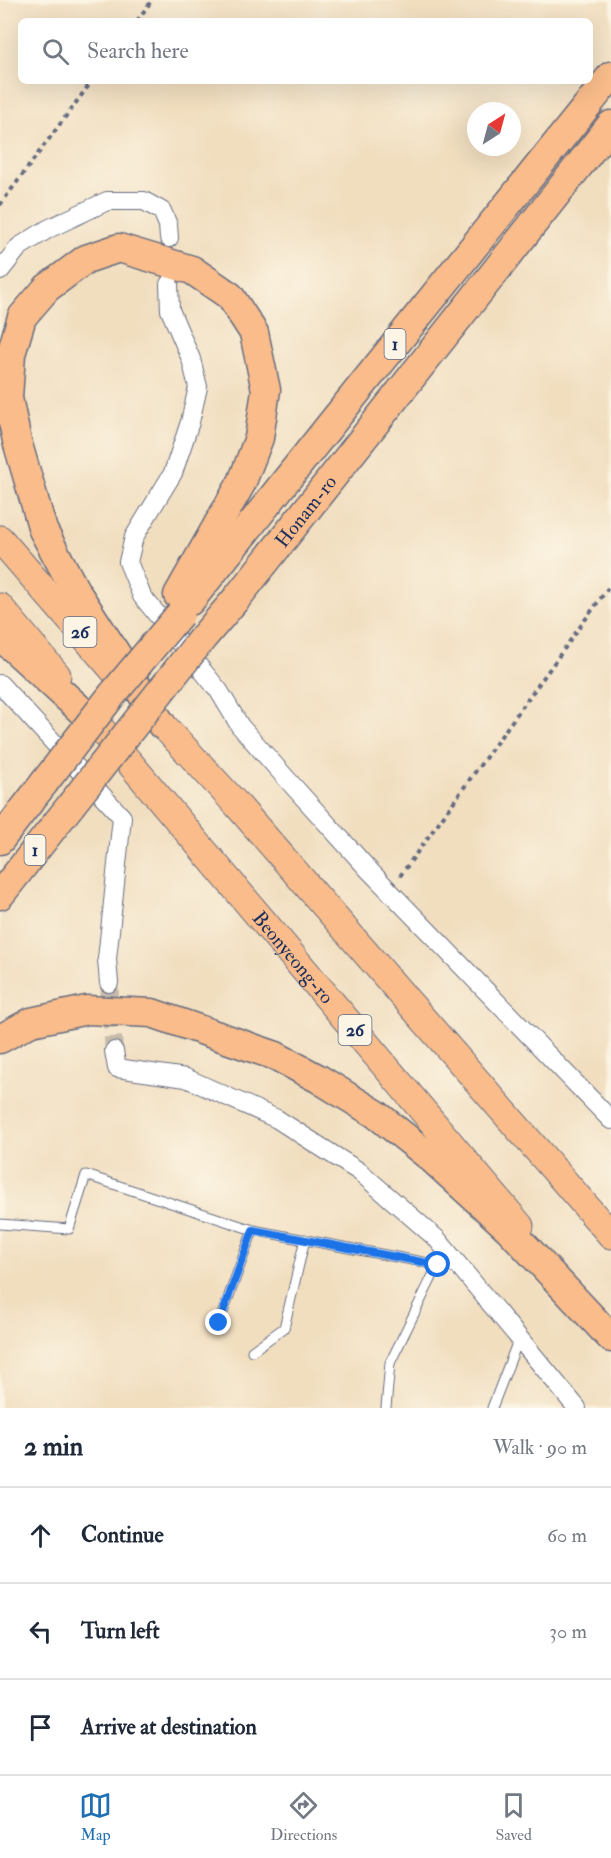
<!DOCTYPE html>
<meta charset="utf-8">
<style>
:root{--surface:#fff;--page:#f6f6f7;--text:#1f2937;--muted:#747a83;--line:#e0e1e3;--accent:#1f6fb2}
body{margin:0;font-family:"IM FELL Double Pica",serif;background:var(--page);color:var(--text)}
.compass{position:absolute;left:467px;top:102px;width:54px;height:54px;border-radius:50%;background:var(--surface);box-shadow:0 6px 24px #0002;rotate:36deg}
.stop{position:absolute;width:18px;height:18px;margin:-14px;border:4px solid #1a73e8;border-radius:50%;background:#fff}
.stop.end{background:#1a73e8;border-color:#fff;box-shadow:0 2px 6px #0008}
.list{margin:0;padding:0;list-style:none}
h2{display:flex;justify-content:space-between;align-items:center;height:78px;margin:0;padding:0 24px;font-size:26px}
h2 small{font-size:20px;font-weight:400;color:var(--muted)}
.list li{display:grid;grid-template-columns:39px 1fr auto;gap:18px;align-items:center;box-sizing:border-box;height:96px;padding:0 24px;border-top:2px solid var(--line)}
.list b{display:block;font-size:22px;white-space:nowrap}
.list em{font-size:20px;font-style:normal;color:var(--muted)}
.icon{flex:none;width:33px;height:33px;fill:none;stroke:currentColor;stroke-width:2;stroke-linecap:round;stroke-linejoin:round}
.map{position:relative;flex:none;width:611px;height:1408px;overflow:hidden}
.search{position:absolute;background:var(--surface);box-shadow:0 6px 24px #0002;left:18px;right:18px;top:18px;height:66px;display:flex;align-items:center;gap:15px;box-sizing:border-box;padding:0 21px;border-radius:9px;color:var(--muted);font-size:22px}
.sheet{height:366px;background:var(--surface)}
nav{display:flex;justify-content:space-around;align-items:center;box-sizing:border-box;height:84px;border-top:2px solid var(--line);background:var(--surface);font-size:16px;color:var(--muted)}
nav a{display:grid;justify-items:center;gap:3px}
nav .on{color:var(--accent)}
.map>svg:first-child{display:block}
.lines{fill:none;stroke-linecap:round;stroke-linejoin:round}
.minor-tunnel{stroke:#c6bbac;stroke-width:18;stroke-dasharray:18 9;stroke-linecap:butt}
.service-casing{stroke:#666c80;stroke-width:11}
.minor-casing{stroke:#666c80;stroke-width:20}
.primary-casing{stroke:#666c80;stroke-width:29}
.trunk-casing{stroke:#666c80;stroke-width:31}
.path{stroke:#666c80;stroke-width:4;stroke-dasharray:4.5 4.5;stroke-linecap:butt}
.service{stroke:#fff;stroke-width:9}
.minor{stroke:#fff;stroke-width:18}
.primary{stroke:#f9bc8a;stroke-width:27}
.trunk{stroke:#f9bc8a;stroke-width:28}
.trunk-bridge-casing{stroke:#666c80;stroke-width:31;stroke-linecap:butt}
.trunk-bridge{stroke:#f9bc8a;stroke-width:28}
.route{stroke:#1a73e8;stroke-width:8}
.labels{text-anchor:middle;dominant-baseline:central;stroke-width:4.5;stroke-linejoin:round;paint-order:stroke}
.shield{fill:#fcf5e5;stroke:#5e6a86;stroke-width:1.5}
.shield-label{font-size:18px;font-weight:bold;fill:#1b2f5e}
.street-label{font-size:20px;fill:#1b2f5e;stroke:#fcf5e5}
</style>
<div class="map">
<svg width="611" height="1408" viewBox="0 0 611 1408">
<rect width="100%" height="100%" fill="#fcf5e5"/>
<filter id="ink" filterUnits="userSpaceOnUse"><feTurbulence type="fractalNoise" baseFrequency=".0167" numOctaves="2"/><feDisplacementMap in="SourceGraphic" scale="12" xChannelSelector="R" yChannelSelector="G"/><feConvolveMatrix kernelMatrix="1 2 1 2 8 2 1 2 1" color-interpolation-filters="sRGB"/></filter>
<filter id="wash" filterUnits="userSpaceOnUse"><feTurbulence type="fractalNoise" baseFrequency=".008" numOctaves="4" result="noise"/><feDisplacementMap in="SourceGraphic" scale="24" xChannelSelector="R" yChannelSelector="G"/><feGaussianBlur stdDeviation="1.35" result="paint"/><feColorMatrix in="noise" values="0 0 0 0 0 0 0 0 0 0 0 0 0 0 0 0 0 1.4 0 .05"/><feComposite in="paint" operator="in"/></filter>
<g filter="url(#wash)">
<rect width="100%" height="100%" fill="#f1debf"/>
</g>
<g filter="url(#ink)">
<g class="lines">
<path class="minor-tunnel" d="M 109,983 L 114,1051"/>
<defs>
<path id="service" d="M 0,1224 L 69,1229 L 86,1175 L 253,1230 L 460,1269
M 219,1323 L 253,1230
M 252,1351 L 284,1328 L 305,1239
M 386,1408 L 390,1363 L 438,1265
M 492,1408 L 519,1338"/>
<path id="minor" d="M 0,271 L 19,247 L 48,229 L 107,201 L 144,201 L 162,211 L 168,225 L 169,238
M 169,284 L 170,310 L 191,359 L 198,387 L 190,422 L 173,473 L 134,537 L 128,562 L 142,596 L 219,691 L 240,726 L 285,777 L 368,869 L 611,1120
M 0,684 L 122,817 L 107,959 L 109,983
M 114,1051 L 117,1068 L 186,1078 L 277,1119 L 360,1172 L 437,1239 L 577,1408"/>
<g id="primary">
<path d="M 0,539 L 122,680"/>
<path d="M 0,607 L 57,675"/>
<path d="M 148,709 L 238,806 L 611,1235"/>
<path id="s1" d="M 102,730 L 520,1226"/>
</g>
<g id="trunk">
<path d="M 190,601 L 331,424 L 611,76"/>
<path d="M 0,636 L 98,726"/>
<path id="s2" d="M 201,640 L 236,599 L 611,125"/>
<path d="M 162,725 L 75,590 L 43,530 L 17,441 L 8,398 L 11,354 L 22,317 L 47,288 L 86,259 L 119,248 L 192,270 L 230,296 L 254,333 L 266,390 L 259,438 L 242,482 L 178,595"/>
<path d="M 0,840 L 44,783"/>
<path d="M 0,895 L 71,805"/>
<path d="M 0,1039 L 31,1022 L 87,1010 L 152,1013 L 276,1056 L 319,1079 L 376,1114 L 430,1157 L 508,1228 L 611,1338"/>
</g>
</defs>
<use href="#service" class="service-casing"/>
<use href="#minor" class="minor-casing"/>
<use href="#primary" class="primary-casing"/>
<use href="#trunk" class="trunk-casing"/>
<path class="path" d="M 137,21 L 152,0
M 0,205 L 92,81
M 400,876 L 611,584"/>
<use href="#service" class="service"/>
<use href="#minor" class="minor"/>
<use href="#primary" class="primary"/>
<use href="#trunk" class="trunk"/>
<defs>
<path id="trunk-bridge" d="M 44,783 L 112,695 L 180,614
M 71,805 L 201,640"/>
</defs>
<use href="#trunk-bridge" class="trunk-bridge-casing"/>
<use href="#trunk-bridge" class="trunk-bridge"/>
</g>
</g>
<g class="lines" filter="url(#ink)">
<path class="route" d="M 219,1323 L 253,1230 L 438,1265"/>
</g>
<g class="labels">
<g class="shield">
<rect x="384.5" y="329" width="21" height="30" rx="4.5"/>
<rect x="63.5" y="617" width="33" height="30" rx="4.5"/>
<rect x="24.5" y="835" width="21" height="30" rx="4.5"/>
<rect x="338.5" y="1015" width="33" height="30" rx="4.5"/>
</g>
<g class="shield-label">
<text x="395" y="344">1</text>
<text x="80" y="632">26</text>
<text x="35" y="850">1</text>
<text x="355" y="1030">26</text>
</g>
<g class="street-label">
<text stroke="none"><textPath href="#s2" startOffset="166">Honam-ro</textPath></text>
<text stroke="none"><textPath href="#s1" startOffset="297">Beonyeong-ro</textPath></text>
</g>
</g>
</svg>
<svg class="compass" viewBox="-18 -18 36 36"><path d="M0-13l5 13h-10z" fill="#e53935"/><path d="M0 13l5-13h-10z" fill="#747a83"/></svg>
<div class="stop" style="left:438px;top:1265px"></div>
<div class="stop end" style="left:219px;top:1323px"></div>
<div class="search"><svg class="icon" aria-label="search" viewBox="0 0 24 24"><circle cx="10" cy="10" r="6"/><path d="M15 15l6 6"/></svg>Search here</div>
</div>
<section class="sheet">
<h2>2 min<small>Walk · 90 m</small></h2>
<ul class="list">
<li><svg class="icon" aria-label="ahead" viewBox="0 0 24 24"><path d="M12 20V5M6 11l6-6 6 6"/></svg><div><b>Continue</b></div><em>60 m</em></li>
<li><svg class="icon" aria-label="left" viewBox="0 0 24 24"><path d="M17 20v-9H6M10 6l-5 5 5 5"/></svg><div><b>Turn left</b></div><em>30 m</em></li>
<li><svg class="icon" aria-label="arrive" viewBox="0 0 24 24"><path d="M6 21V4h12l-3 4 3 4H6"/></svg><div><b>Arrive at destination</b></div></li>
</ul>
</section>
<nav>
<a class="on"><svg class="icon" aria-label="map" viewBox="0 0 24 24"><path d="M3 6l6-2 6 2 6-2v14l-6 2-6-2-6 2zM9 4v14M15 6v14"/></svg>Map</a>
<a><svg class="icon" aria-label="directions" viewBox="0 0 24 24"><path d="M12 3l9 9-9 9-9-9zM9 14v-3h6M13 9l2 2-2 2"/></svg>Directions</a>
<a><svg class="icon" aria-label="saved" viewBox="0 0 24 24"><path d="M7 4h10v16l-5-4-5 4z"/></svg>Saved</a>
</nav>
